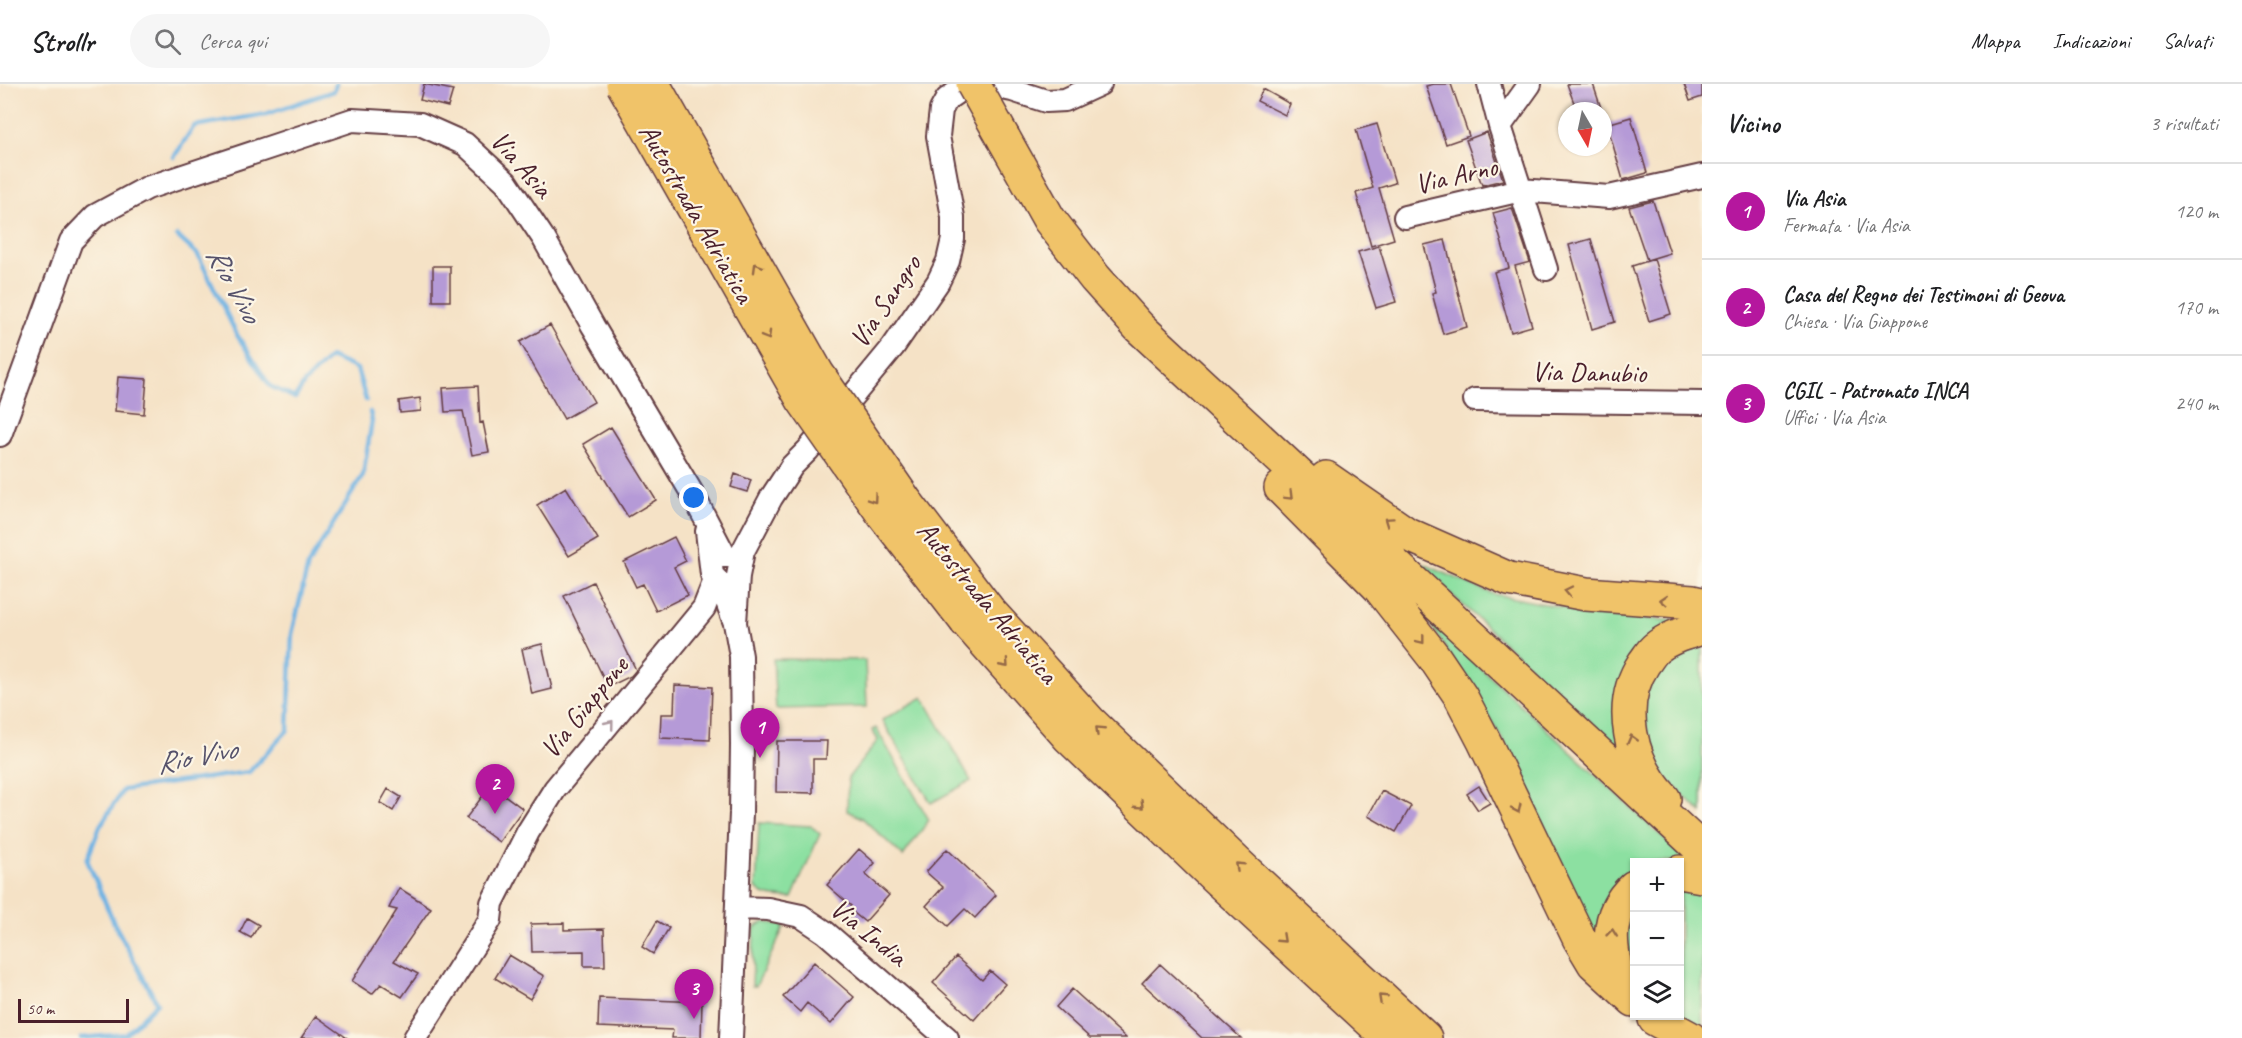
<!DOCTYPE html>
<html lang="it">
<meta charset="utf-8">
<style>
:root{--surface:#fff;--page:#f6f6f6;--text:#202124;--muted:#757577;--line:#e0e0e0;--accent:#b5179e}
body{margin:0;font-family:Caveat,sans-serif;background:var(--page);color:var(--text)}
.controls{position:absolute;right:18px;bottom:18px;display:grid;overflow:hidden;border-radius:0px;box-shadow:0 2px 4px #0004}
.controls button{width:54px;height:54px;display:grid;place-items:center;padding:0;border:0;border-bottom:2px solid var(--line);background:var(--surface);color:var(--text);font:30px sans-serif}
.compass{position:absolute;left:1558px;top:18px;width:54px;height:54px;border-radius:50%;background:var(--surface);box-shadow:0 2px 4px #0004;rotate:171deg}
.scale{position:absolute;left:18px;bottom:15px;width:111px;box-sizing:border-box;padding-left:6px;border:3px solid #4a1f2b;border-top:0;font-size:16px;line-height:21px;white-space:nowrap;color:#4a1f2b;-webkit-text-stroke:4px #fcf5e5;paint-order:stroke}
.you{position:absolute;left:694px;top:414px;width:21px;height:21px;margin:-15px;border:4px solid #fff;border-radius:50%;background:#1a73e8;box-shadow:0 0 0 9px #1a73e833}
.badge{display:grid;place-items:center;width:39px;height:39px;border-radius:50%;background:var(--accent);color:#fff;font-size:20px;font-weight:700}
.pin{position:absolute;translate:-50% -50px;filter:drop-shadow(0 2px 3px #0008)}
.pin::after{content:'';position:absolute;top:32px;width:21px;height:18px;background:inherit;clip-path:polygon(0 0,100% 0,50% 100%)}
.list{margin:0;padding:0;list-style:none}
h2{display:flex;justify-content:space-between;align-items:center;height:78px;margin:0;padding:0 24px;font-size:26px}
h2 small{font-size:20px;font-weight:400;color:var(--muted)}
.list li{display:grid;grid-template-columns:39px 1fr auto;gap:18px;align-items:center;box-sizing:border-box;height:96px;padding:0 24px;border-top:2px solid var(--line)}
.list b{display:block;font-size:22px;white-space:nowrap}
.list p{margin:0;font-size:20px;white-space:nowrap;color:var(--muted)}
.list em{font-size:20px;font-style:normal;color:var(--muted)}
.icon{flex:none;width:33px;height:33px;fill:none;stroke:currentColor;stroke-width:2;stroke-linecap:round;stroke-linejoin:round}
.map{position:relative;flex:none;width:1702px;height:954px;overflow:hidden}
header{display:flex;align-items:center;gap:36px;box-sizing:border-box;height:84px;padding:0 30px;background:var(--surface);border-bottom:2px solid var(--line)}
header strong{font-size:28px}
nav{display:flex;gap:33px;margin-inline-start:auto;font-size:21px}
.search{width:420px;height:54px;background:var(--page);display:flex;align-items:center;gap:15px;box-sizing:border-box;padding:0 21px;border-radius:33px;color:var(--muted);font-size:22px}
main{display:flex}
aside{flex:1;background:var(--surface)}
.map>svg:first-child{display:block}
.green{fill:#8ce0a1;stroke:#6b8066;stroke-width:1.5}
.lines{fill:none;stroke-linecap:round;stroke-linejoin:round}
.stream{stroke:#6db2e3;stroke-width:4.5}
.building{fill:#b59ad7}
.minor-casing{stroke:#643c42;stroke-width:26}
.highway-casing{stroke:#643c42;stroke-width:36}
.minor{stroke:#fff;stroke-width:22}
.highway{stroke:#f0c369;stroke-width:33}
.highway-bridge-casing{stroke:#643c42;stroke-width:36;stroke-linecap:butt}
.highway-bridge{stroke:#f0c369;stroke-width:33}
.oneway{stroke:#956947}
.oneway2{stroke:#ae9aa0}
.labels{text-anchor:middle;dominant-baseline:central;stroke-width:4.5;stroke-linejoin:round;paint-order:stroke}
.street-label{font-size:28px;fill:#4a1f2b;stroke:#fcf5e5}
.water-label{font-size:30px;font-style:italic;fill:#56526b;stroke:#fcf5e5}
</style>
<header>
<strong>Strollr</strong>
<div class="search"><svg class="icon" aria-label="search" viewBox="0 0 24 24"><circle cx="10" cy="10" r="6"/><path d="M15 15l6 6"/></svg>Cerca qui</div>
<nav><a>Mappa</a><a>Indicazioni</a><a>Salvati</a></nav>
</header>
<main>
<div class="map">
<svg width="1702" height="954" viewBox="0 0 1702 954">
<rect width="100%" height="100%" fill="#fcf5e5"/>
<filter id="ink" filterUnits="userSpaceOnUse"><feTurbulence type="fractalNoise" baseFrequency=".0167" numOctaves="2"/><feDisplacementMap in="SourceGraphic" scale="12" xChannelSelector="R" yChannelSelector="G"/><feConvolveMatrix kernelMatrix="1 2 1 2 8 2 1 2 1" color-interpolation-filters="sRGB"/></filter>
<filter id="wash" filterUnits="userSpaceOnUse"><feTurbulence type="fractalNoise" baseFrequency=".008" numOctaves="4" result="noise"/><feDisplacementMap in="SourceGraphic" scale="24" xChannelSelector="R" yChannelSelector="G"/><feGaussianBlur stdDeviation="1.35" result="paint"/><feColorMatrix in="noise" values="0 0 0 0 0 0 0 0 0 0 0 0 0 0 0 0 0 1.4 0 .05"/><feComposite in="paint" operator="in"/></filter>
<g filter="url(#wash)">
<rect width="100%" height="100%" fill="#f5e2c6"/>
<path class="green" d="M 1414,476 L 1493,510 L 1613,533 L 1702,538 L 1663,550 L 1625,670 Z
M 1426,533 L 1688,777 L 1634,778 L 1634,794 L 1599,864 L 1589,845 L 1505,659 Z
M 1702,559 L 1702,729 L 1656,685 L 1641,620 L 1647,597 L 1664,578 Z
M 773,575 L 865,576 L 867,623 L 776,625 Z
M 923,613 L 971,697 L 931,719 L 882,636 Z
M 876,644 L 929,736 L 903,772 L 862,734 L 847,727 L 848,694 L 878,656 L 872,646 Z
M 759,739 L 811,742 L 820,750 L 792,814 C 780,813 764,815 756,804 Z
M 1680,799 L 1702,803 L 1702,952 L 1680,932 Z
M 1634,818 L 1634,898 L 1619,843 Z
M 764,838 L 785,841 L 756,902 L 752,902 L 754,850 L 755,843 Z"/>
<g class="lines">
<path class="stream" d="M 174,73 L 194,42 L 266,30 L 334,7 L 336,0
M 177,152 L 198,171 L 237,251 L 270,302 L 295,314 L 305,298 L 330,273 L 357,285 L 366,316
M 81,954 L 126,950 L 157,919 L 114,839 L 87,776 L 100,742 L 123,706 L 249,688 L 288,646 L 292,550 L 308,481 L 363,391 L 372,337 L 370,328"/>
</g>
<g id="blocks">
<path class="building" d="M 424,0 L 453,6 L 448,23 L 420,16 Z
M 1434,0 L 1451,0 L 1469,52 L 1446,60 L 1426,2 Z
M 1567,0 L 1593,0 L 1602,27 L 1577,27 Z
M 1684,0 L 1702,0 L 1702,13 L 1690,17 Z
M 1263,5 L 1290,20 L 1285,31 L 1257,17 Z
M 1631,33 L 1647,89 L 1623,96 L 1607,40 Z
M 1377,40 L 1395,99 L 1379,104 L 1394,155 L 1371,162 L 1356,109 L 1373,104 L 1356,46 Z
M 1487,48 L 1503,96 L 1482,101 L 1466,56 Z
M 1653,117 L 1670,169 L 1647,176 L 1629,123 Z
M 1512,124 L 1530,178 L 1515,182 L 1532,242 L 1511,248 L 1494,188 L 1509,184 L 1493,129 Z
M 1591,155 L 1615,238 L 1592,245 L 1569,161 Z
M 1445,156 L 1467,243 L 1443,250 L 1432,209 L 1436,208 L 1424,161 Z
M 1379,162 L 1396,218 L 1376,224 L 1358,168 Z
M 1654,175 L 1671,230 L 1649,237 L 1632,182 Z
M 433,182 L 450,182 L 450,217 L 433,217 Z
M 550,241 L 594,318 L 564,335 L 520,258 Z
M 118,293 L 147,295 L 144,330 L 115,327 Z
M 478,302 L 480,339 L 483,338 L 489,368 L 472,371 L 463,327 L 445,328 L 443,304 Z
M 420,314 L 421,327 L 400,329 L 399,317 Z
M 611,343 L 656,416 L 628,433 L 583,360 Z
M 735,390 L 751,396 L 747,408 L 731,403 Z
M 566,403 L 598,455 L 569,472 L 537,421 Z
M 674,453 L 686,477 L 674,483 L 688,511 L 656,527 L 643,500 L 636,503 L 624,478 Z
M 593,498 L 636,586 L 631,592 L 608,603 L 564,512 Z
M 542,560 L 552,605 L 532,610 L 522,565 Z
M 675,601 L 712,603 L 710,656 L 660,654 L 661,630 L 674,630 Z
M 777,657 L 827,657 L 826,675 L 813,675 L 813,709 L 776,708 Z
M 491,701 L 523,725 L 499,758 L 466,734 Z
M 1479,702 L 1490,719 L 1478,726 L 1467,710 Z
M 388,705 L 401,713 L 393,727 L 380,719 Z
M 1382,707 L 1411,722 L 1396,748 L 1368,732 Z
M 859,765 L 875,779 L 865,790 L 889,811 L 865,838 L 849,825 L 851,822 L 827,801 Z
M 947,765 L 996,811 L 975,834 L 965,825 L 948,842 L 926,822 L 943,803 L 926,788 Z
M 399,804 L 431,824 L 394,877 L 418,890 L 402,913 L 381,900 L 372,910 L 352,897 L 397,826 L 389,824 Z
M 247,834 L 259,841 L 251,854 L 240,848 Z
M 657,837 L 669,844 L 653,870 L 642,863 Z
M 564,839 L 564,846 L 604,845 L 605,882 L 584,882 L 584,867 L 532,868 L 531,840 Z
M 509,871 L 544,892 L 530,915 L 495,894 Z
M 956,873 L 982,896 L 990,887 L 1005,900 L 974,936 L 933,899 Z
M 814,878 L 854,913 L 831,940 L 807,919 L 800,928 L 783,913 Z
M 1160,880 L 1241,954 L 1202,954 L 1142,899 Z
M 1072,905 L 1126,954 L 1090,954 L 1056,923 Z
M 599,914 L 702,918 L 701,954 L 672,954 L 673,946 L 598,943 Z
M 316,932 L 347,954 L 301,954 Z"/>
</g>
</g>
<g filter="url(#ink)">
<use href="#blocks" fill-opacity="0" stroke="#643c42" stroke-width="1.5"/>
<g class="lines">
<defs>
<path id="minor" d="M 1489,0 L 1500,42 L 1546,185
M 1500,42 L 1530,0
M 1405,133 L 1521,106 L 1609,113 L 1702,92
M 1475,316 L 1702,319
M 0,351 L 71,157 L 95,132 L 147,104 L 352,36 L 420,40 L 465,60 L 506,98 L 544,155 L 593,242 L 692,409 L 725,472
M 707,447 L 712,491 L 720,499 L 735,539 L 741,572 L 742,661 L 741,729 L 731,954
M 735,539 L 738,492 L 743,467 L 771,414 L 792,382 L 808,366 L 893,263 L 938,198 L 948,177 L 953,155 L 953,133 L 938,52 L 941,26 L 947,15 L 966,2 L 993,2 L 1012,6 L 1046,17 L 1065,16 L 1100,0
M 737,824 L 768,825 L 801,832 L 825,848 L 947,954
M 415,954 L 490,836 L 492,819 L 528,748 L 555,705 L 704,524 L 715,496"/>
<path id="highway" d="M 1004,55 L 1049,135 L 1095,194 L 1139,243 L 1702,766
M 1326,394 L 1407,450 L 1509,495 L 1586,510 L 1693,518 L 1702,520
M 1281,404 L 1379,503 L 1434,573 L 1461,613 L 1484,657 L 1579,854 L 1594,879 L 1634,916
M 989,527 L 1091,639 L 1240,782 L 1425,954
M 966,537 L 1069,653 L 1215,793 L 1389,954
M 1664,715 C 1630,680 1616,621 1644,579 C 1648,574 1651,568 1656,564 C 1669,553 1686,549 1702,544
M 1680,788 L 1702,792
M 1619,901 C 1610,864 1603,832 1634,803
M 1655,935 L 1690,954"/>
</defs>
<use href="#minor" class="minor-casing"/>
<use href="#highway" class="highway-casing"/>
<use href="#minor" class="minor"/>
<use href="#highway" class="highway"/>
<defs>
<path id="highway-bridge" d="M 623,0 L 803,316 L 883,430 L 966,537
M 653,0 L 817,289 L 906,418 L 989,527
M 973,0 L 1004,55"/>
</defs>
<use href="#highway-bridge" class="highway-bridge-casing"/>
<use href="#highway-bridge" class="highway-bridge"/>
</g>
<defs><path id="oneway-chevron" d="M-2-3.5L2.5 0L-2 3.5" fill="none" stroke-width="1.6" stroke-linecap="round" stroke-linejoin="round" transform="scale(1.5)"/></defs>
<g class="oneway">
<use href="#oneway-chevron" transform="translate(757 183) rotate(-120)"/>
<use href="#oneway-chevron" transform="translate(767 252) rotate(60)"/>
<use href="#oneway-chevron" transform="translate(1289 412) rotate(45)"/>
<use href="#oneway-chevron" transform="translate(873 415) rotate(55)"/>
<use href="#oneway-chevron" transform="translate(1388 437) rotate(-145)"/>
<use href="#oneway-chevron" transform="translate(1568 507) rotate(-168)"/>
<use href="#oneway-chevron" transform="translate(1664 516) rotate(-177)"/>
<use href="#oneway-chevron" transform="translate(1421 556) rotate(52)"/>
<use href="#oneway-chevron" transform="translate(1005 580) rotate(48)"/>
<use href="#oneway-chevron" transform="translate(1099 646) rotate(-136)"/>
<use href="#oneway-chevron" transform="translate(1632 655) rotate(-105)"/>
<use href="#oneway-chevron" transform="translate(1140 721) rotate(44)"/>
<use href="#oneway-chevron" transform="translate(1517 725) rotate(65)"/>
<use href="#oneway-chevron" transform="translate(1239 782) rotate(-137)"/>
<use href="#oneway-chevron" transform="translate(1612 849) rotate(-84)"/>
<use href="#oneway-chevron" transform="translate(1282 855) rotate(43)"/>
<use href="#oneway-chevron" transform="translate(1382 914) rotate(-137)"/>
</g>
<use class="oneway2" href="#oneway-chevron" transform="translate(610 640) rotate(-51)"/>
</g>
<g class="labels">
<g class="street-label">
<text transform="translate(522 80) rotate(49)">Via Asia</text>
<text transform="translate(1456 91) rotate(-13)">Via Arno</text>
<text transform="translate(697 129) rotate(60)">Autostrada Adriatica</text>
<text transform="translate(885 217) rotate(-56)">Via Sangro</text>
<text transform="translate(1589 288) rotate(1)">Via Danubio</text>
<text transform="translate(988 518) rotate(50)">Autostrada Adriatica</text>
<text transform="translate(584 623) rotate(-51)">Via Giappone</text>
<text transform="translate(869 848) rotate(39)">Via India</text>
</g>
<g class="water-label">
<text transform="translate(234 200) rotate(61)">Rio Vivo</text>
<text transform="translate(196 672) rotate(-11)">Rio Vivo</text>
</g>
</g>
</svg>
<div class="controls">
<button>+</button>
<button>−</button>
<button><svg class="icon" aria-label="layers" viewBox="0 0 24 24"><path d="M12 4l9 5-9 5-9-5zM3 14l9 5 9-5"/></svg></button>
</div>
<svg class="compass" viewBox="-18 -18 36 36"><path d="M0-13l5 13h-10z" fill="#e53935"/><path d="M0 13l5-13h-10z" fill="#757577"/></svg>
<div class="scale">50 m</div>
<div class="you"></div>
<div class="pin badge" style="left:760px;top:674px">1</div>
<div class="pin badge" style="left:495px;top:730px">2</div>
<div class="pin badge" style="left:694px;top:935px">3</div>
</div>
<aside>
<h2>Vicino<small>3 risultati</small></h2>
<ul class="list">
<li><span class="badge">1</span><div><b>Via Asia</b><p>Fermata · Via Asia</p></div><em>120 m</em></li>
<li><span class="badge">2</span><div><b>Casa del Regno dei Testimoni di Geova</b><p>Chiesa · Via Giappone</p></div><em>170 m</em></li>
<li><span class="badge">3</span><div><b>CGIL - Patronato INCA</b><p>Uffici · Via Asia</p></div><em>240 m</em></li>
</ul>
</aside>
</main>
